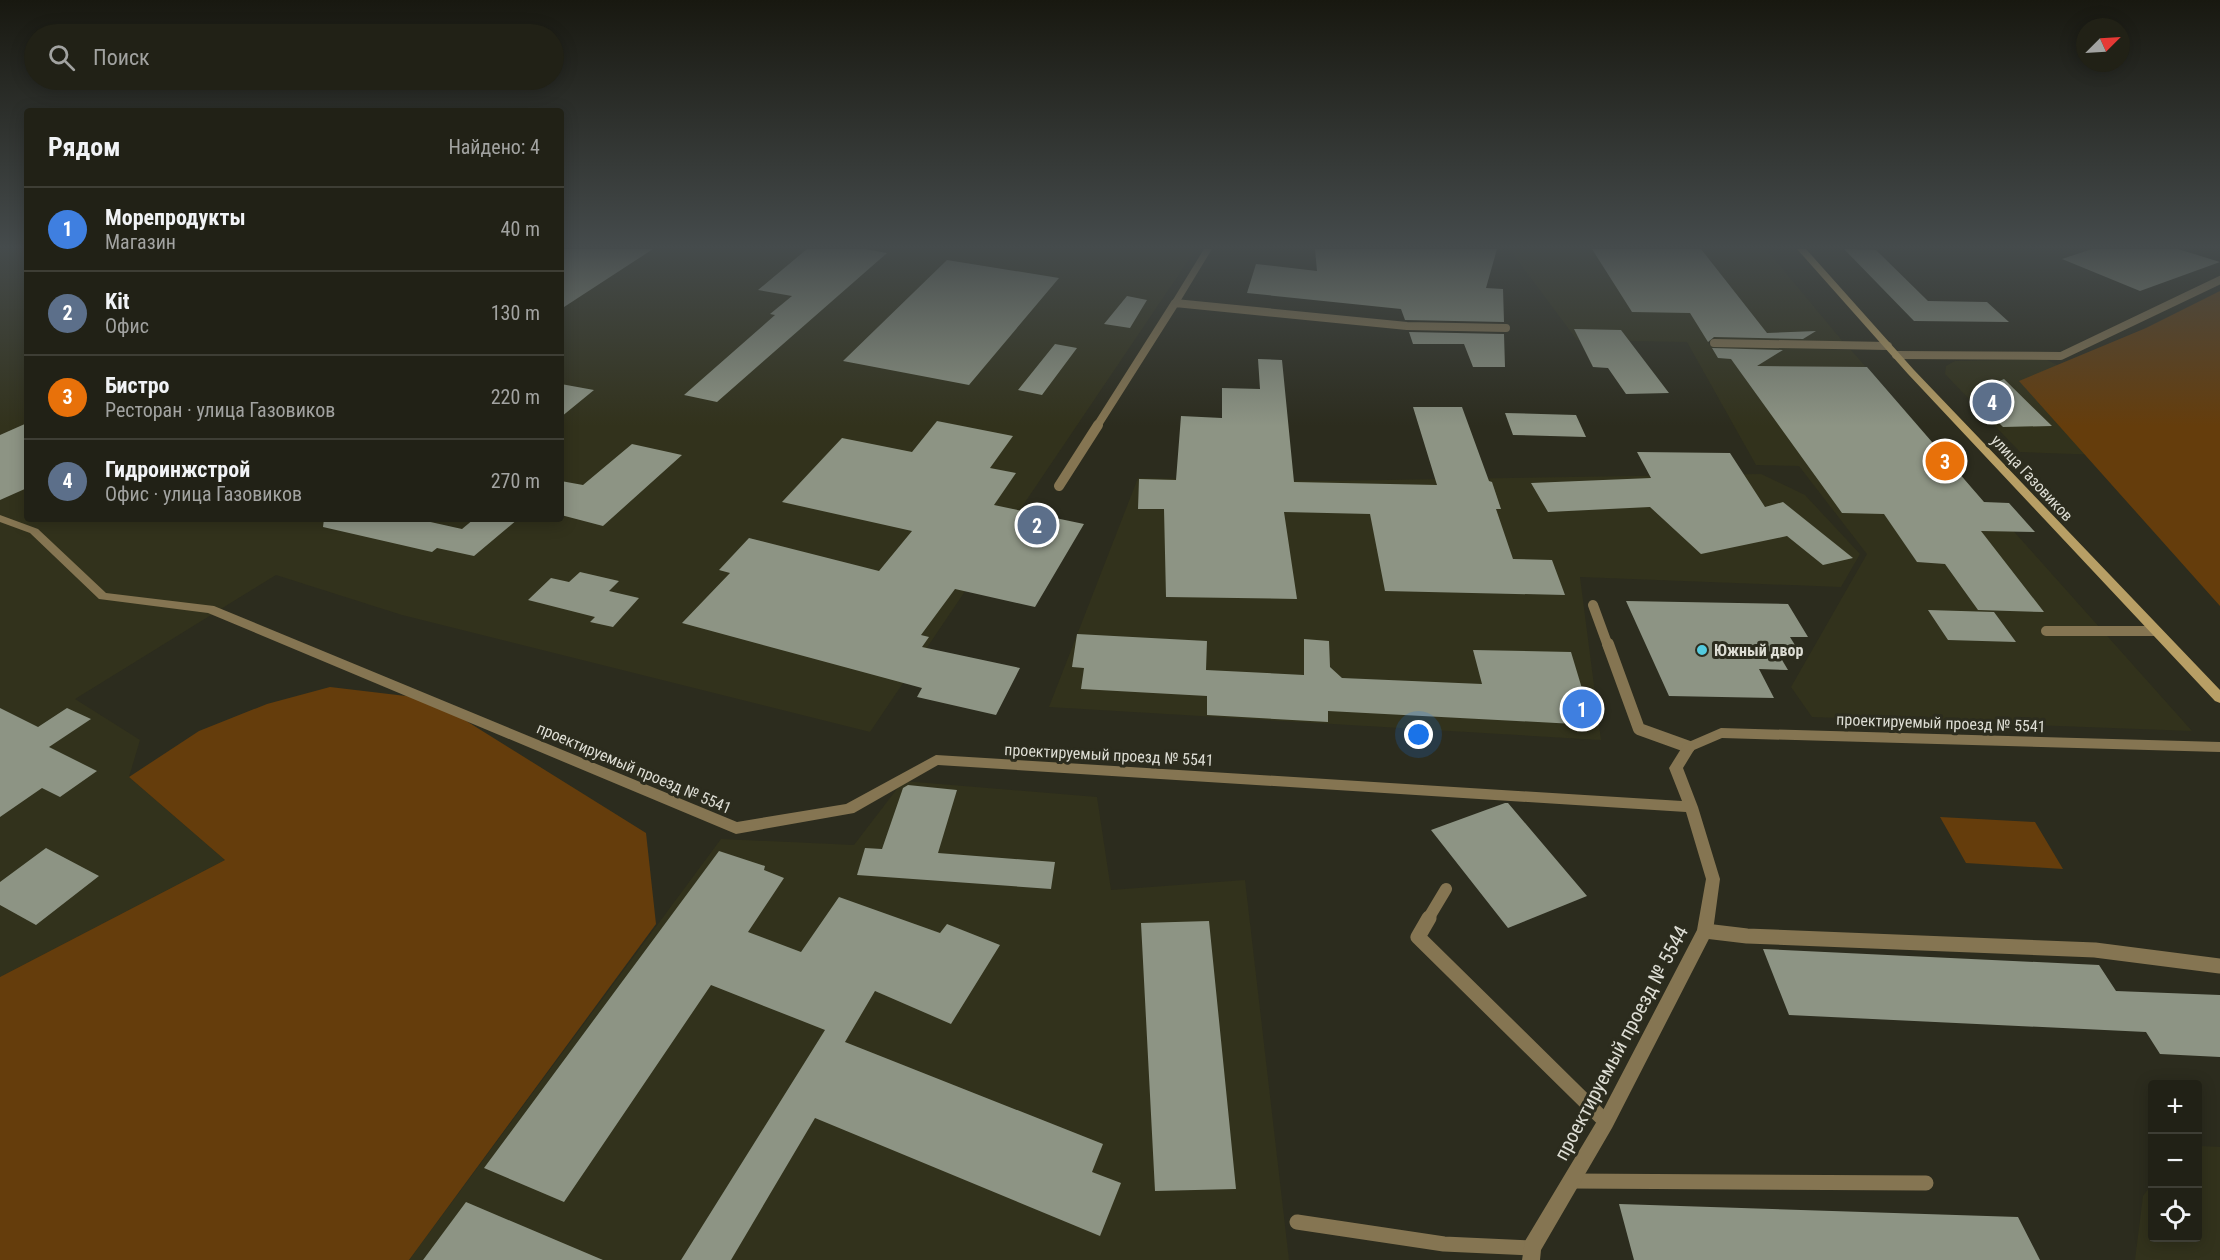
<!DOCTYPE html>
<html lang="ru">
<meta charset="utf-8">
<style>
:root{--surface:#212116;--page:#29291f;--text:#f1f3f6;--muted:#a2a3a1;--line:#3e3e35;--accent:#54cade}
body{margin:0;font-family:"Roboto Condensed",sans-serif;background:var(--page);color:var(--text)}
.controls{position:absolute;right:18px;bottom:18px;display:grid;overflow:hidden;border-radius:6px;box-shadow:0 3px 15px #0003}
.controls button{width:54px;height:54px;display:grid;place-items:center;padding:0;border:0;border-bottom:2px solid var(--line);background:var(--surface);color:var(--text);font:30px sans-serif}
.compass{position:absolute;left:2076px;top:18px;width:54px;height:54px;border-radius:50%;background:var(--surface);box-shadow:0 3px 15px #0003;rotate:66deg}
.you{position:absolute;left:1419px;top:735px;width:21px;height:21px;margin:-15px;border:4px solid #fff;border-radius:50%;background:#1a73e8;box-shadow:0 0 0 9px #1a73e833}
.badge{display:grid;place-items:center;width:39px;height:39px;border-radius:50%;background:var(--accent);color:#fff;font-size:20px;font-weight:700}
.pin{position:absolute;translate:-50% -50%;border:3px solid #fff;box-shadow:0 2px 6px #0006}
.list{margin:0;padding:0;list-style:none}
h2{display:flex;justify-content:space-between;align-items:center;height:78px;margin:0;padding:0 24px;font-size:26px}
h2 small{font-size:20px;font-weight:400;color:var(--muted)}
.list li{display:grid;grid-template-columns:39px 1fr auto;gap:18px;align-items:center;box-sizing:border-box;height:84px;padding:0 24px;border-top:2px solid var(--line)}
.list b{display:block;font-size:22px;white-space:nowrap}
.list p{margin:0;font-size:20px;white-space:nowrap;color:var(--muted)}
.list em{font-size:20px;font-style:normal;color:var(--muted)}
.icon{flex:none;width:33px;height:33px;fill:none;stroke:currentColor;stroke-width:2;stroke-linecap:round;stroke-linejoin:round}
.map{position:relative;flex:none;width:2220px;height:1260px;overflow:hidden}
.search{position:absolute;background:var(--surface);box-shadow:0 3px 15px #0003;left:24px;top:24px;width:540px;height:66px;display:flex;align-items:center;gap:15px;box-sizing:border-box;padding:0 21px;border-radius:33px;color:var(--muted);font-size:22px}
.panel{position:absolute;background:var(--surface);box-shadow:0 3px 15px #0003;left:24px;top:108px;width:540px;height:414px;border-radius:6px}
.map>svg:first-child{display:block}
.built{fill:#32321c}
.green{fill:#653d0c}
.building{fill:#8d9484}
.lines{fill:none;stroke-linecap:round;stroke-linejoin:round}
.lane-far3{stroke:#857552;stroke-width:8}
.lane-far2{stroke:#857552;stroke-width:10}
.lane-far1{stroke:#857552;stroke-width:12}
.lane{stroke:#857552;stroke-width:15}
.street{fill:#857552;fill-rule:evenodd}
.secondary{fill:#b89f65;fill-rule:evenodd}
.poi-dot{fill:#54cade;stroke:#2c2c1e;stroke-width:2}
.labels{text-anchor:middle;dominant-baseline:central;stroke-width:6;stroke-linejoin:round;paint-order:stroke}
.street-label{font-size:16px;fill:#ddddd4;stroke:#2c2c1e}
.poi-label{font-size:16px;font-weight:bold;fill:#ddddd4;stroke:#2c2c1e;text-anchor:start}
.near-street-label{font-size:20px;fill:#ddddd4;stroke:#2c2c1e}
</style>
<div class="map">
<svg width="2220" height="1260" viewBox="0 0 2220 1260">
<rect width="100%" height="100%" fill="#2c2c1e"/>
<path class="built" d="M 0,249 L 27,249 L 27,519 L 561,519 L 561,249 L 1196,249 L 870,732 L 402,615 L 276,575 L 75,699 L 140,740 L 129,777 L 225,860 L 0,977 Z
M 1509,249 L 1766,249 L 1844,343 L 1708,342 L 1710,345 L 1851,350 L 1989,508 L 2000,516 L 2192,731 L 1812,717 L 1791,687 L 1867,554 L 1799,466 L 1756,465 L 1687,342 L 1577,340 Z
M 2045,359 L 2085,379 L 2101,455 L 2020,452 L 1945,374 L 1946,366 L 1955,361 Z
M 1761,474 L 1805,495 L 1860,554 L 1841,587 L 1580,577 L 1601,740 L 1049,707 L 1138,478 L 1325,481 Z
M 903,781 L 1097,797 L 1111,890 L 1245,880 L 1289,1260 L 409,1260 L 721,839 L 854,845 Z
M 2198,1146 L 2220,1147 L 2220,1260 L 2135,1260 L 2143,1196 L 2152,1184 L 2152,1238 L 2198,1238 Z"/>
<path class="green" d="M 2220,291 L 2220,606 L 2019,381 L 2146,328 Z
M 330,687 L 431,699 L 646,833 L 656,924 L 409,1260 L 0,1260 L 0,977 L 225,860 L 129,777 L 199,731 L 267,704 Z
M 1940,817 L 2035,822 L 2063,869 L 1966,863 Z"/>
<path class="building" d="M 561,249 L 653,249 L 561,309 Z
M 807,249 L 865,249 L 887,253 L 717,402 L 684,395 L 775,315 L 770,314 L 792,296 L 758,290 Z
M 1315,249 L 1497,249 L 1486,288 L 1503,289 L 1504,322 L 1405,320 L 1401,309 L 1247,293 L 1256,264 L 1317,271 Z
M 1592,249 L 1701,249 L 1767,333 L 1816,331 L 1803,339 L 1714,337 L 1708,342 L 1690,313 L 1632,312 Z
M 1844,249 L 1876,250 L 1928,301 L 1987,302 L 2009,322 L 1914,321 Z
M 2092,249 L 2178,249 L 2220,262 L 2140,291 L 2062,259 Z
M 947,260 L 1059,278 L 969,385 L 843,361 Z
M 1127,296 L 1147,300 L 1130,328 L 1104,324 Z
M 1574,329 L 1621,330 L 1669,393 L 1626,394 L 1608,368 L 1593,367 Z
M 1409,332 L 1504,334 L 1505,367 L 1473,367 L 1464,344 L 1413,344 Z
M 1055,344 L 1077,348 L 1042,395 L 1018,390 Z
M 1712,348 L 1783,350 L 1757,366 L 1867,367 L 1984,502 L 2009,503 L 2035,532 L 1981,531 L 2044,612 L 1978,610 L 1945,564 L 1917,562 L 1884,514 L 1842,513 L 1731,359 L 1718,358 Z
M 1258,359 L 1282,360 L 1294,482 L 1437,485 L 1413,407 L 1462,407 L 1489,481 L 1492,482 L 1501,509 L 1496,509 L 1513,559 L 1552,560 L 1565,595 L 1385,591 L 1370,514 L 1284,512 L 1297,599 L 1166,597 L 1164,509 L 1138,509 L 1139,479 L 1176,480 L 1181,416 L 1222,418 L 1222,388 L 1260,389 Z
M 2004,379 L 2052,426 L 2003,427 L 1980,404 L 1995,383 Z
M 561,384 L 594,390 L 561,417 Z
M 1505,413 L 1576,415 L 1586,437 L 1513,435 Z
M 937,421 L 1013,436 L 990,468 L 1016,473 L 994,505 L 1084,524 L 1035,607 L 955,589 L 921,635 L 929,637 L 922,647 L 1020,668 L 996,715 L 917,697 L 922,688 L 682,623 L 730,573 L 719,570 L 749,538 L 879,571 L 912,531 L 782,502 L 842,438 L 912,452 Z
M 27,423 L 27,488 L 0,500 L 0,435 Z
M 632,444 L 682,455 L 603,526 L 561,515 L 561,481 L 583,485 Z
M 1637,452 L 1730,453 L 1765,507 L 1783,502 L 1853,558 L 1823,565 L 1787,536 L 1701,554 L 1650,507 L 1548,512 L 1531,483 L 1651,478 Z
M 324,519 L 417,519 L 462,529 L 474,519 L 518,519 L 474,556 L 437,548 L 432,552 L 323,527 Z
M 580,572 L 619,581 L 609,591 L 639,598 L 613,627 L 590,622 L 595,617 L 528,600 L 551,578 L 569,582 Z
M 1626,601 L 1788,604 L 1808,637 L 1790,637 L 1798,650 L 1776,650 L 1788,670 L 1759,669 L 1774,698 L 1669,696 Z
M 1928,610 L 1994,612 L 2016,642 L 1948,640 Z
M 1077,634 L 1207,641 L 1206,670 L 1304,675 L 1304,639 L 1329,641 L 1330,667 L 1342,678 L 1482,684 L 1473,650 L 1571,652 L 1593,725 L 1328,711 L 1328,722 L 1207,715 L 1207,696 L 1081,689 L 1084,668 L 1072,667 Z
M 0,708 L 38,727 L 67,708 L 91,719 L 49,747 L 97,771 L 60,797 L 42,788 L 0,817 Z
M 908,785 L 957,790 L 938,853 L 1055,862 L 1051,889 L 857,875 L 865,848 L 882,849 L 903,788 Z
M 1505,803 L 1508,803 L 1587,896 L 1508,928 L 1431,830 Z
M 46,848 L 99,876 L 36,925 L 0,905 L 0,882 Z
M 719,851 L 765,866 L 764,870 L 784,878 L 748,932 L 801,952 L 839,897 L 940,933 L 947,924 L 1000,945 L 951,1024 L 875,991 L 845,1042 L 1103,1144 L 1092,1172 L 1121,1183 L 1100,1236 L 815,1118 L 731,1260 L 681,1260 L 825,1030 L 711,985 L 564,1202 L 484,1168 Z
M 1209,921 L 1236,1189 L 1155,1191 L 1141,923 Z
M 1763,949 L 2099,965 L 2116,991 L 2220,995 L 2220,1057 L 2160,1054 L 2146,1032 L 1789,1015 Z
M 466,1202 L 603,1260 L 423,1260 Z
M 1619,1204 L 2018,1217 L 2040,1260 L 1634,1260 Z"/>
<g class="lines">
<path class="lane-far3" d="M 1714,343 L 1888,346
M 1896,355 L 2061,356 L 2220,280
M 1097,426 L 1175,303 L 1407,326 L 1506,328"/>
<path class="lane-far2" d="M 1059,486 L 1098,425
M 1593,605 L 1608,646
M 2046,631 L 2156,631"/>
<path class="lane-far1" d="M 1608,644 L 1639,729 L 1689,747
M 1428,919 L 1446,889"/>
<path class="lane" d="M 1429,918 L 1418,937 L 1606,1122
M 1705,931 L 1747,936 L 2095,950 L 2220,966
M 1571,1181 L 1926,1183
M 1297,1222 L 1444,1244 L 1532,1248"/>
<path class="street" d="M 1204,249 L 1212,249 L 1178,305 L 1172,305 L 1171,303 Z
M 0,515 L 38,529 L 106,593 L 214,606 L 737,822 L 846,804 L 936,755 L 1682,801 L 1669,768 L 1684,744 L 1721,728 L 2220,742 L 2220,752 L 1722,738 L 1694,750 L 1683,768 L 1698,807 L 1720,879 L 1713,931 L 1612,1128 L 1541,1250 L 1540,1260 L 1522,1260 L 1525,1241 L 1600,1116 L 1697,930 L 1706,879 L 1686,812 L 938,765 L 854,813 L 736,834 L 208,613 L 99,599 L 30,533 L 0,522 Z"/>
<path class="secondary" d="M 1797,249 L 1806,249 L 1914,370 L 2220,690 L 2220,703 L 2215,701 L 1908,374 Z"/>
</g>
<linearGradient id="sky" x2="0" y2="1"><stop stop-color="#181810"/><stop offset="0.58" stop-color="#454b4c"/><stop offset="1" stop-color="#454b4c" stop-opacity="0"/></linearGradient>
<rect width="2220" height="426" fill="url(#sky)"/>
<circle class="poi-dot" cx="1702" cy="650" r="6"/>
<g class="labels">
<g class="street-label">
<text transform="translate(2032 478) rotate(47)">улица Газовиков</text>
<text transform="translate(1941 723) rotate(2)">проектируемый проезд № 5541</text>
<text transform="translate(1109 755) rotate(3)">проектируемый проезд № 5541</text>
<text transform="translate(634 768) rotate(23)">проектируемый проезд № 5541</text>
</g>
<g class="poi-label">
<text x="1714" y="650">Южный двор</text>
</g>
<g class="near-street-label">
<text transform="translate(1621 1043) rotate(-62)">проектируемый проезд № 5544</text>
</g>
</g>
</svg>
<div class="controls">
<button>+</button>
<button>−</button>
<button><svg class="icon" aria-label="locate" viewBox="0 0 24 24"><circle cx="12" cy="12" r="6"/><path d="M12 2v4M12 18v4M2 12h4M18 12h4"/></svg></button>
</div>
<svg class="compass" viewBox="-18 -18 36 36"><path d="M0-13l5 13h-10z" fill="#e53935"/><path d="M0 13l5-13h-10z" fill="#a2a3a1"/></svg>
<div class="you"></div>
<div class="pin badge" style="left:1582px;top:709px;background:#3f7fe0">1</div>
<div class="pin badge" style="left:1037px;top:525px;background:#5c6f8a">2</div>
<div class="pin badge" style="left:1945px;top:461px;background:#e8710a">3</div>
<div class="pin badge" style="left:1992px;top:402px;background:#5c6f8a">4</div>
<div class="search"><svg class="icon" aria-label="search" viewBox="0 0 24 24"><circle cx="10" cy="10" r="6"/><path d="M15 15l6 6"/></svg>Поиск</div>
<section class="panel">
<h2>Рядом<small>Найдено: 4</small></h2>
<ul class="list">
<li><span class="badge" style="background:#3f7fe0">1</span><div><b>Морепродукты</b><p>Магазин</p></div><em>40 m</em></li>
<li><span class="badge" style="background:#5c6f8a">2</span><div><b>Kit</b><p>Офис</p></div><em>130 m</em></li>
<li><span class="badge" style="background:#e8710a">3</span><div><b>Бистро</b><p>Ресторан · улица Газовиков</p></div><em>220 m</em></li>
<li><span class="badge" style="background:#5c6f8a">4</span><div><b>Гидроинжстрой</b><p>Офис · улица Газовиков</p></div><em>270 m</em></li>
</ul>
</section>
</div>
